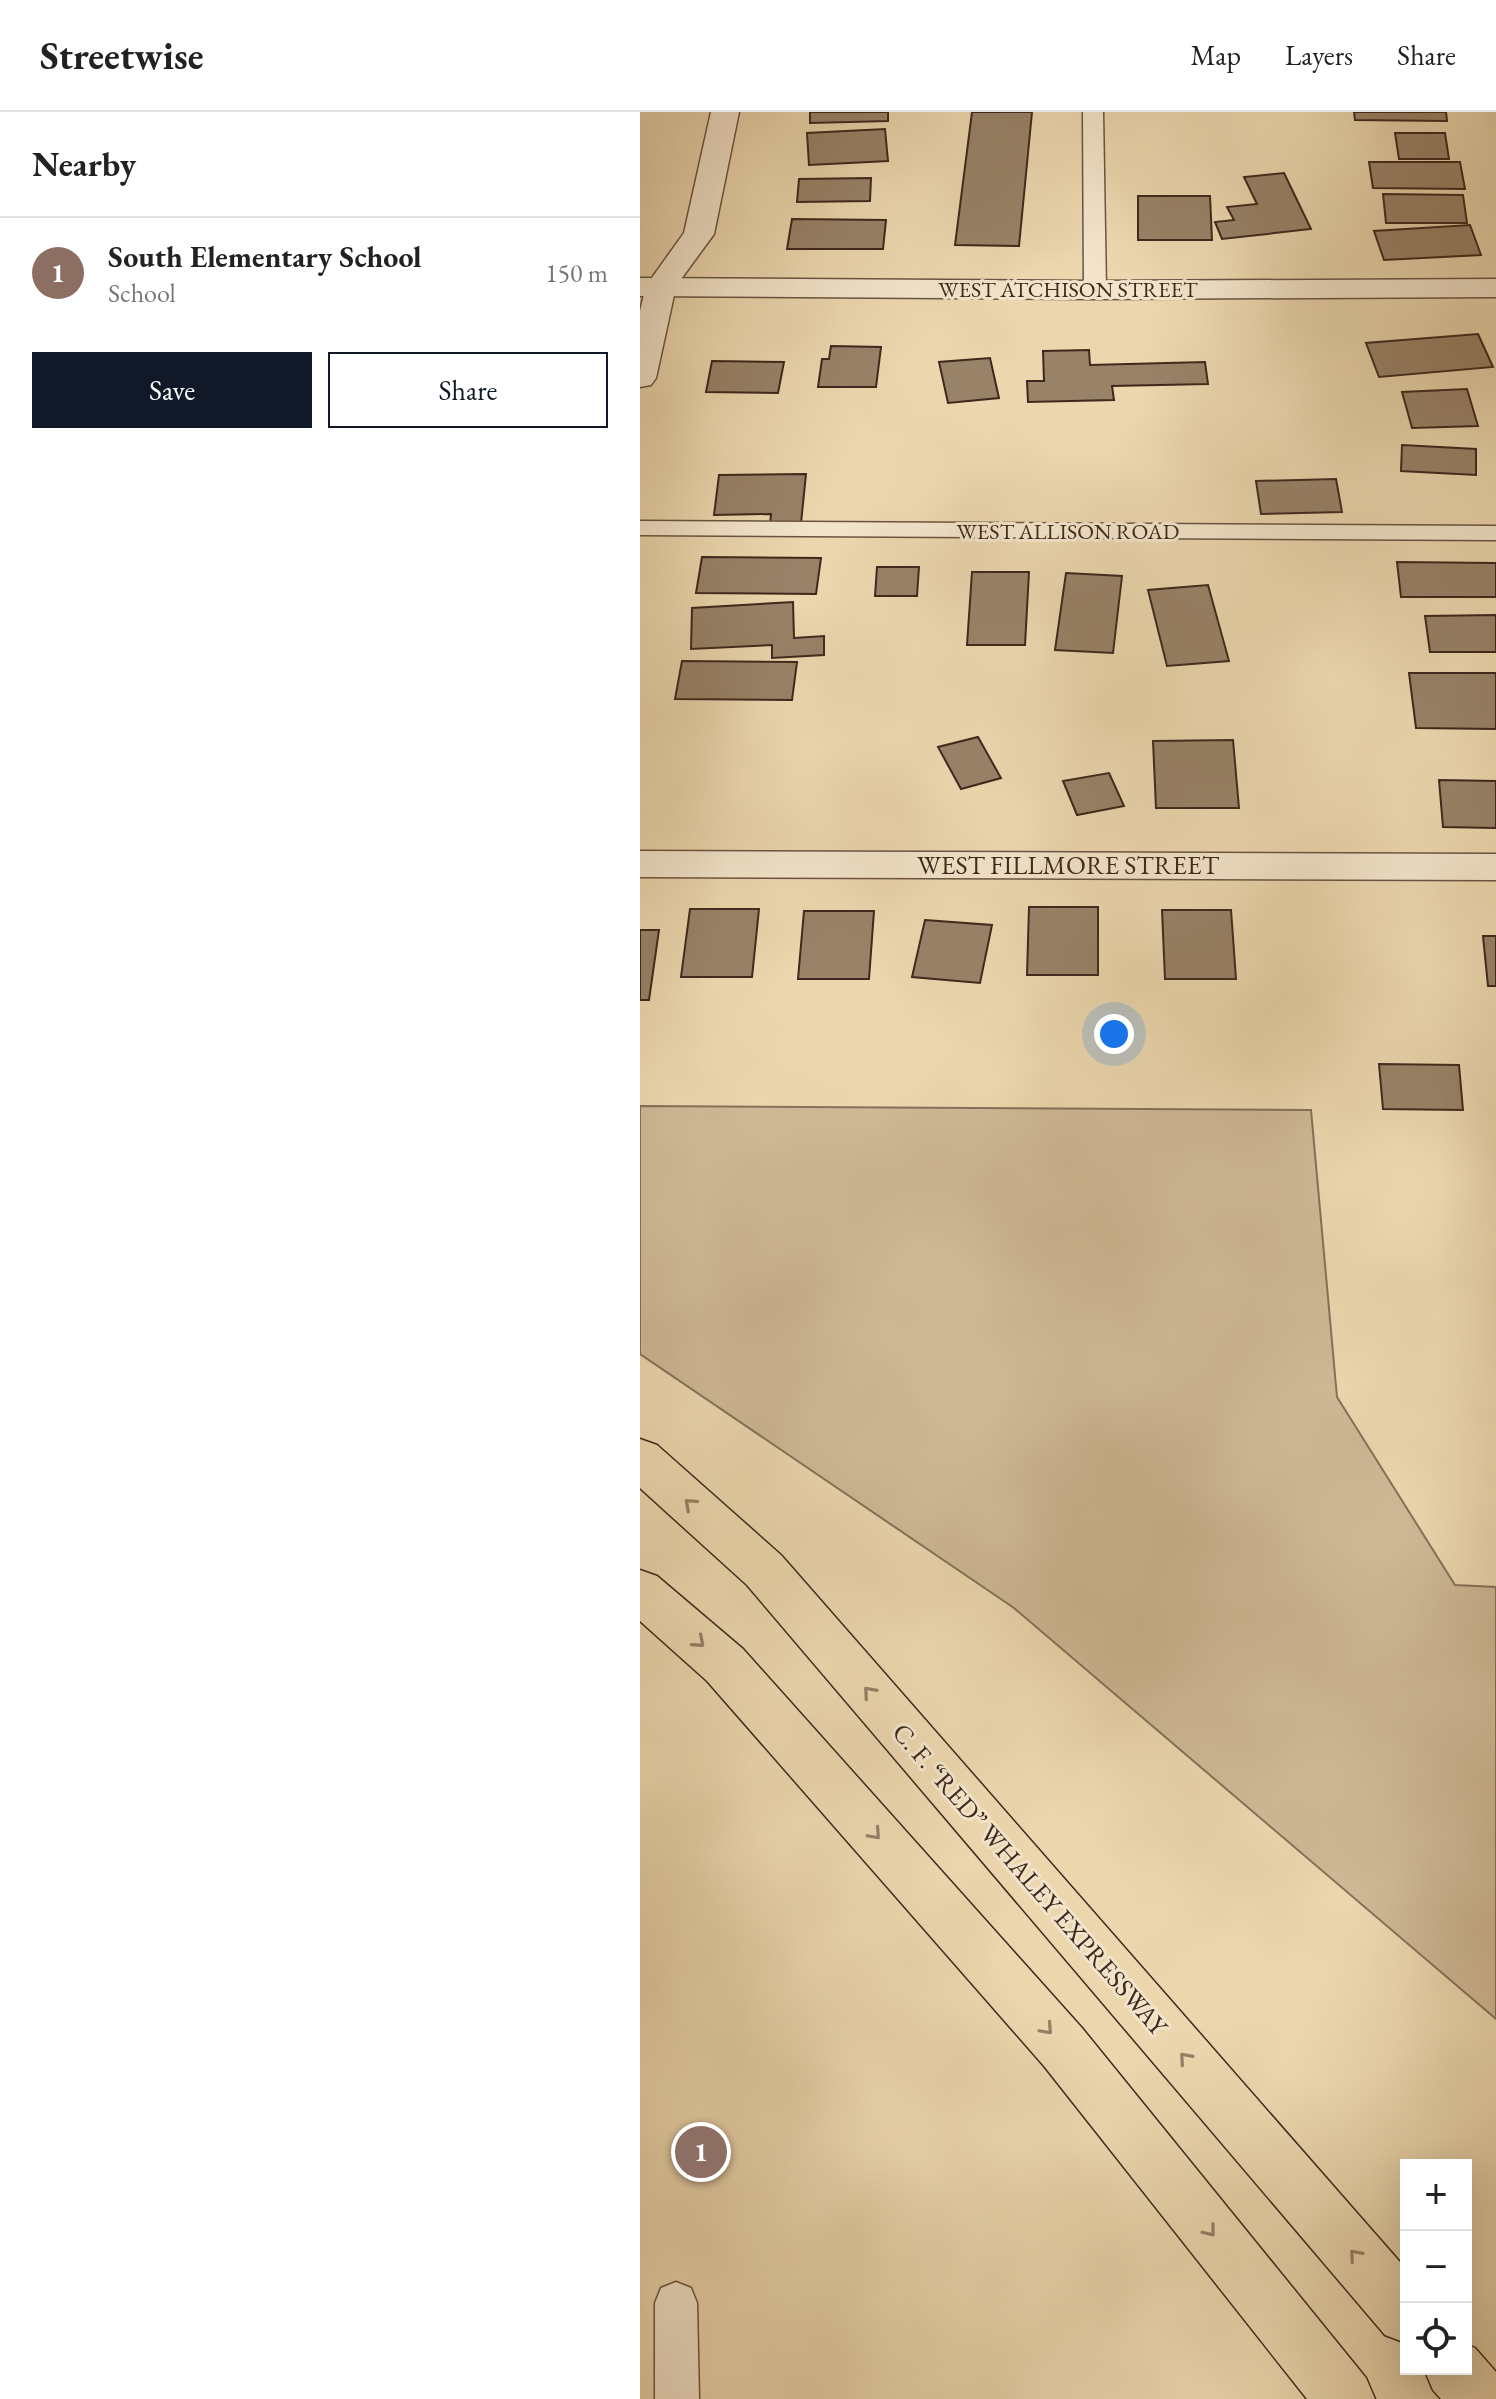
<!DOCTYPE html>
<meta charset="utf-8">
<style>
:root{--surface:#fff;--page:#f6f6f6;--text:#222;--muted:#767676;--line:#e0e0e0;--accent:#111827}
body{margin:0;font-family:"EB Garamond",serif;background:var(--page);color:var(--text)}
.controls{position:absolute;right:24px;bottom:24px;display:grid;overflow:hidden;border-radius:0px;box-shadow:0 8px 32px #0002}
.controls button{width:72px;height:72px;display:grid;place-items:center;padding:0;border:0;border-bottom:2px solid var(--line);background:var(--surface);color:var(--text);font:40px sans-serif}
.you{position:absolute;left:474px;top:922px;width:28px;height:28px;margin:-20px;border:6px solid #fff;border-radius:50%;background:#1a73e8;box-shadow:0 0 0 12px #1a73e833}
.badge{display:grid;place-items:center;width:52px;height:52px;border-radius:50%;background:var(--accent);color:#fff;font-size:26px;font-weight:700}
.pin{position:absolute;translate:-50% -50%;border:4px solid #fff;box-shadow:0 2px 8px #0006}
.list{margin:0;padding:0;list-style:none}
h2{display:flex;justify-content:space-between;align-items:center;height:104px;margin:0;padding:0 32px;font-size:34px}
h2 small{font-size:26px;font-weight:400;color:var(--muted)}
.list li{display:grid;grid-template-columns:52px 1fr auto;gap:24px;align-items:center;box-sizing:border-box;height:112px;padding:0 32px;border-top:2px solid var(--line)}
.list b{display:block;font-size:30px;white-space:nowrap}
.list p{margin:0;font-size:26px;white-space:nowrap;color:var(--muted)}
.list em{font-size:26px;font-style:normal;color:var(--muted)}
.actions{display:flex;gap:16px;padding:24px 32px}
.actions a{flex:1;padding:18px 0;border:2px solid var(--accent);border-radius:0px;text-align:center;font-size:28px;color:var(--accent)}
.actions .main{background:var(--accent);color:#fff}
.icon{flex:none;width:44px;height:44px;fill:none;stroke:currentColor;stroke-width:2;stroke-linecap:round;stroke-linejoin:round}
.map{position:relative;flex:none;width:856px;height:2287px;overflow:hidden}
header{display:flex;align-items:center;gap:48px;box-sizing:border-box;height:112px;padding:0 40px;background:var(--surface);border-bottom:2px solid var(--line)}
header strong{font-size:38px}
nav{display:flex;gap:44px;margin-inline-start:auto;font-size:28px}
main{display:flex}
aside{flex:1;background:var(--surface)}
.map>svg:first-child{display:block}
.green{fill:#ceb895;stroke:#867059;stroke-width:2}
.building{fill:#988268;stroke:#3f281d;stroke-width:2}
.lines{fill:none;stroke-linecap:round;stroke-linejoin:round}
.service-casing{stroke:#6a5441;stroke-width:3}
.minor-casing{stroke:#6a5441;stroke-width:3}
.tertiary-casing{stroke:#6a5441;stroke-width:3}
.motorway-casing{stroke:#3f281d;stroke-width:3}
.service{fill:#f2e4ca;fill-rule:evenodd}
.minor{fill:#f2e4ca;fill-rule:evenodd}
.tertiary{fill:#f2e4ca;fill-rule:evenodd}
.motorway{fill:#ebd6ae;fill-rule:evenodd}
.oneway{stroke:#957f66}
.labels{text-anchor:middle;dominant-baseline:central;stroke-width:6;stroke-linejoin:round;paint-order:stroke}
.far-street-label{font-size:22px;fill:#3f281d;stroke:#f2e4ca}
.street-label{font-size:26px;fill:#3f281d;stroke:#f2e4ca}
</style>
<header>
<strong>Streetwise</strong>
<nav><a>Map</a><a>Layers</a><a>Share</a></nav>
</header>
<main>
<aside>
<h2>Nearby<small></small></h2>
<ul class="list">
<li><span class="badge" style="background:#8d6e63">1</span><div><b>South Elementary School</b><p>School</p></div><em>150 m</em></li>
</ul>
<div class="actions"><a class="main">Save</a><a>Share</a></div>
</aside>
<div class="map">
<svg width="856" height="2287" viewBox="0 0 856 2287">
<rect width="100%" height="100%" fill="#ebd6ae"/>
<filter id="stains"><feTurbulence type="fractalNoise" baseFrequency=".0025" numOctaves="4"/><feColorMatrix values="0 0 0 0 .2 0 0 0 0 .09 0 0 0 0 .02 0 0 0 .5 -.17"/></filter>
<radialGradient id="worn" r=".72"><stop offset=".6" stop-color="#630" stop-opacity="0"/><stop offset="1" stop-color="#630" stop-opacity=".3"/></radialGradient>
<path class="green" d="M 0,994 L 671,998 L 697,1285 L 815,1473 L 856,1475 L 856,1907 L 374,1496 L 0,1242 Z"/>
<path class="building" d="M 170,0 L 248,0 L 248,9 L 170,11 Z
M 332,0 L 392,0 L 379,134 L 315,133 Z
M 714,0 L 806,0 L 807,9 L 715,8 Z
M 245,17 L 248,49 L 169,53 L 167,21 Z
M 755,21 L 805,21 L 809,47 L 759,47 Z
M 729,50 L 820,50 L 825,77 L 733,76 Z
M 644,61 L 671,117 L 582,127 L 575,110 L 594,108 L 587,95 L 617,92 L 604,65 Z
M 231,66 L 230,89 L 157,90 L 159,67 Z
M 743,82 L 823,83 L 827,111 L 746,111 Z
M 498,84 L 570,84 L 572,128 L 498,128 Z
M 152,107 L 246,108 L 243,137 L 147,137 Z
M 830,113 L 841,143 L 744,148 L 734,119 Z
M 838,222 L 853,255 L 739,265 L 726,231 Z
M 191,234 L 241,235 L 236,275 L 178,275 L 182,247 L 189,247 Z
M 449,238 L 450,253 L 565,250 L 568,272 L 472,274 L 474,288 L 388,290 L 387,269 L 404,269 L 403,239 Z
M 350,246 L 359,286 L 308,291 L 299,250 Z
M 72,249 L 144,250 L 138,281 L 66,280 Z
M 827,277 L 838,314 L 772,316 L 762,280 Z
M 762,333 L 836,337 L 836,363 L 761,359 Z
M 166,362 L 160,421 L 129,421 L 131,402 L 74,403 L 79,363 Z
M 696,367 L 702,400 L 621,402 L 616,369 Z
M 62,445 L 181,446 L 176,482 L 56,481 Z
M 757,450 L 856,451 L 856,485 L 761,485 Z
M 237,455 L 279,455 L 277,484 L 235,484 Z
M 332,460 L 389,460 L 385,533 L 327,533 Z
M 426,461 L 482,464 L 473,541 L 415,538 Z
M 568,473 L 589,549 L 527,554 L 508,478 Z
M 153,490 L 154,526 L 184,524 L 184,543 L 132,546 L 132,533 L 51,537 L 52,496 Z
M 856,503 L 856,540 L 790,540 L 785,504 Z
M 42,549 L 157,550 L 152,588 L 35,587 Z
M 769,561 L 856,561 L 856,617 L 776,616 Z
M 338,625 L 361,666 L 321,677 L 298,635 Z
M 593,628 L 599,696 L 516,696 L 513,629 Z
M 469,661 L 484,694 L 437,703 L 423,669 Z
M 799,668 L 856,669 L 856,716 L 803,715 Z
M 389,795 L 458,795 L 458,863 L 387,863 Z
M 50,797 L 119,797 L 112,865 L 41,865 Z
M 522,798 L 591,798 L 596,867 L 525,867 Z
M 164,799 L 234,799 L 229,867 L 158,867 Z
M 285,808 L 352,813 L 340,871 L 272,865 Z
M 0,818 L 19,818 L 9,888 L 0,888 Z
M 843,824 L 856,824 L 856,874 L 848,874 Z
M 739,952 L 819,953 L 823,998 L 743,997 Z"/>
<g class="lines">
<defs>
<path id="service" d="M 443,0 L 463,0 L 466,178 L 455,185 L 444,178 Z
M 0,409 L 856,414 L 856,428 L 0,423 Z
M 36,2170 L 51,2176 L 57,2191 L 59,2287 L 15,2287 L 15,2191 L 21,2176 Z"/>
<path id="minor" d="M 0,166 L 455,169 L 856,167 L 856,185 L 455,187 L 0,184 Z
M 0,739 L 856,742 L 856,768 L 0,765 Z"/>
<path id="tertiary" d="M 71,0 L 99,0 L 74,122 L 36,174 L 16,266 L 11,273 L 0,275 L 0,199 L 6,174 L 44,121 Z"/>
<path id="motorway" d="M 0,1327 L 17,1333 L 141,1443 L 766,2157 L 766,2231 L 745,2223 L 107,1473 L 0,1376 Z
M 0,1458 L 17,1464 L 103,1537 L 442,1916 L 726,2266 L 735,2287 L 667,2287 L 404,1954 L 67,1569 L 0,1509 Z
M 826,2232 L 835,2236 L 856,2260 L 856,2287 L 801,2287 L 793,2278 L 784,2257 L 826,2257 Z"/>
</defs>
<use href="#service" class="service-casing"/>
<use href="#minor" class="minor-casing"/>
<use href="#tertiary" class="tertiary-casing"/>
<use href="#motorway" class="motorway-casing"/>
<use href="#service" class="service"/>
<use href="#minor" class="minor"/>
<use href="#tertiary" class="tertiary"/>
<use href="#motorway" class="motorway"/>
</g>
<defs><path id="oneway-chevron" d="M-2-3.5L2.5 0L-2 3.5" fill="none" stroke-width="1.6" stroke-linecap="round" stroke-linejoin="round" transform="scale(2)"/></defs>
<g class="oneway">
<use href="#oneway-chevron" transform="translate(50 1392) rotate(-138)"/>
<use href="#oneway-chevron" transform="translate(59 1530) rotate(41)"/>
<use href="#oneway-chevron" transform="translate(229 1580) rotate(-131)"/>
<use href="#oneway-chevron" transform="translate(235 1722) rotate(48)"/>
<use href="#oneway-chevron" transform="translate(407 1917) rotate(48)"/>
<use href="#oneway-chevron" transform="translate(545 1946) rotate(-131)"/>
<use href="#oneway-chevron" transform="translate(570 2119) rotate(51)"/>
<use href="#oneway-chevron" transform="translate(715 2143) rotate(-131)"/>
</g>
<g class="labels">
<g class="far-street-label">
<text x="428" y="177">WEST ATCHISON STREET</text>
<text x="428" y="419">WEST ALLISON ROAD</text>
</g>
<g class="street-label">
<text x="428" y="753">WEST FILLMORE STREET</text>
<text transform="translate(390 1767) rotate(49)">C. F. “RED” WHALEY EXPRESSWAY</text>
</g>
</g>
<rect width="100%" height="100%" filter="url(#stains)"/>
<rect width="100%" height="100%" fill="url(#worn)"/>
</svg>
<div class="controls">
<button>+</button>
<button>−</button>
<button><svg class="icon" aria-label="locate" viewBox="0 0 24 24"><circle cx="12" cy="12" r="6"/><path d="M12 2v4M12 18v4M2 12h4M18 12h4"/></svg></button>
</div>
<div class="you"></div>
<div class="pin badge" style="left:61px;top:2040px;background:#8d6e63">1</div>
</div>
</main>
